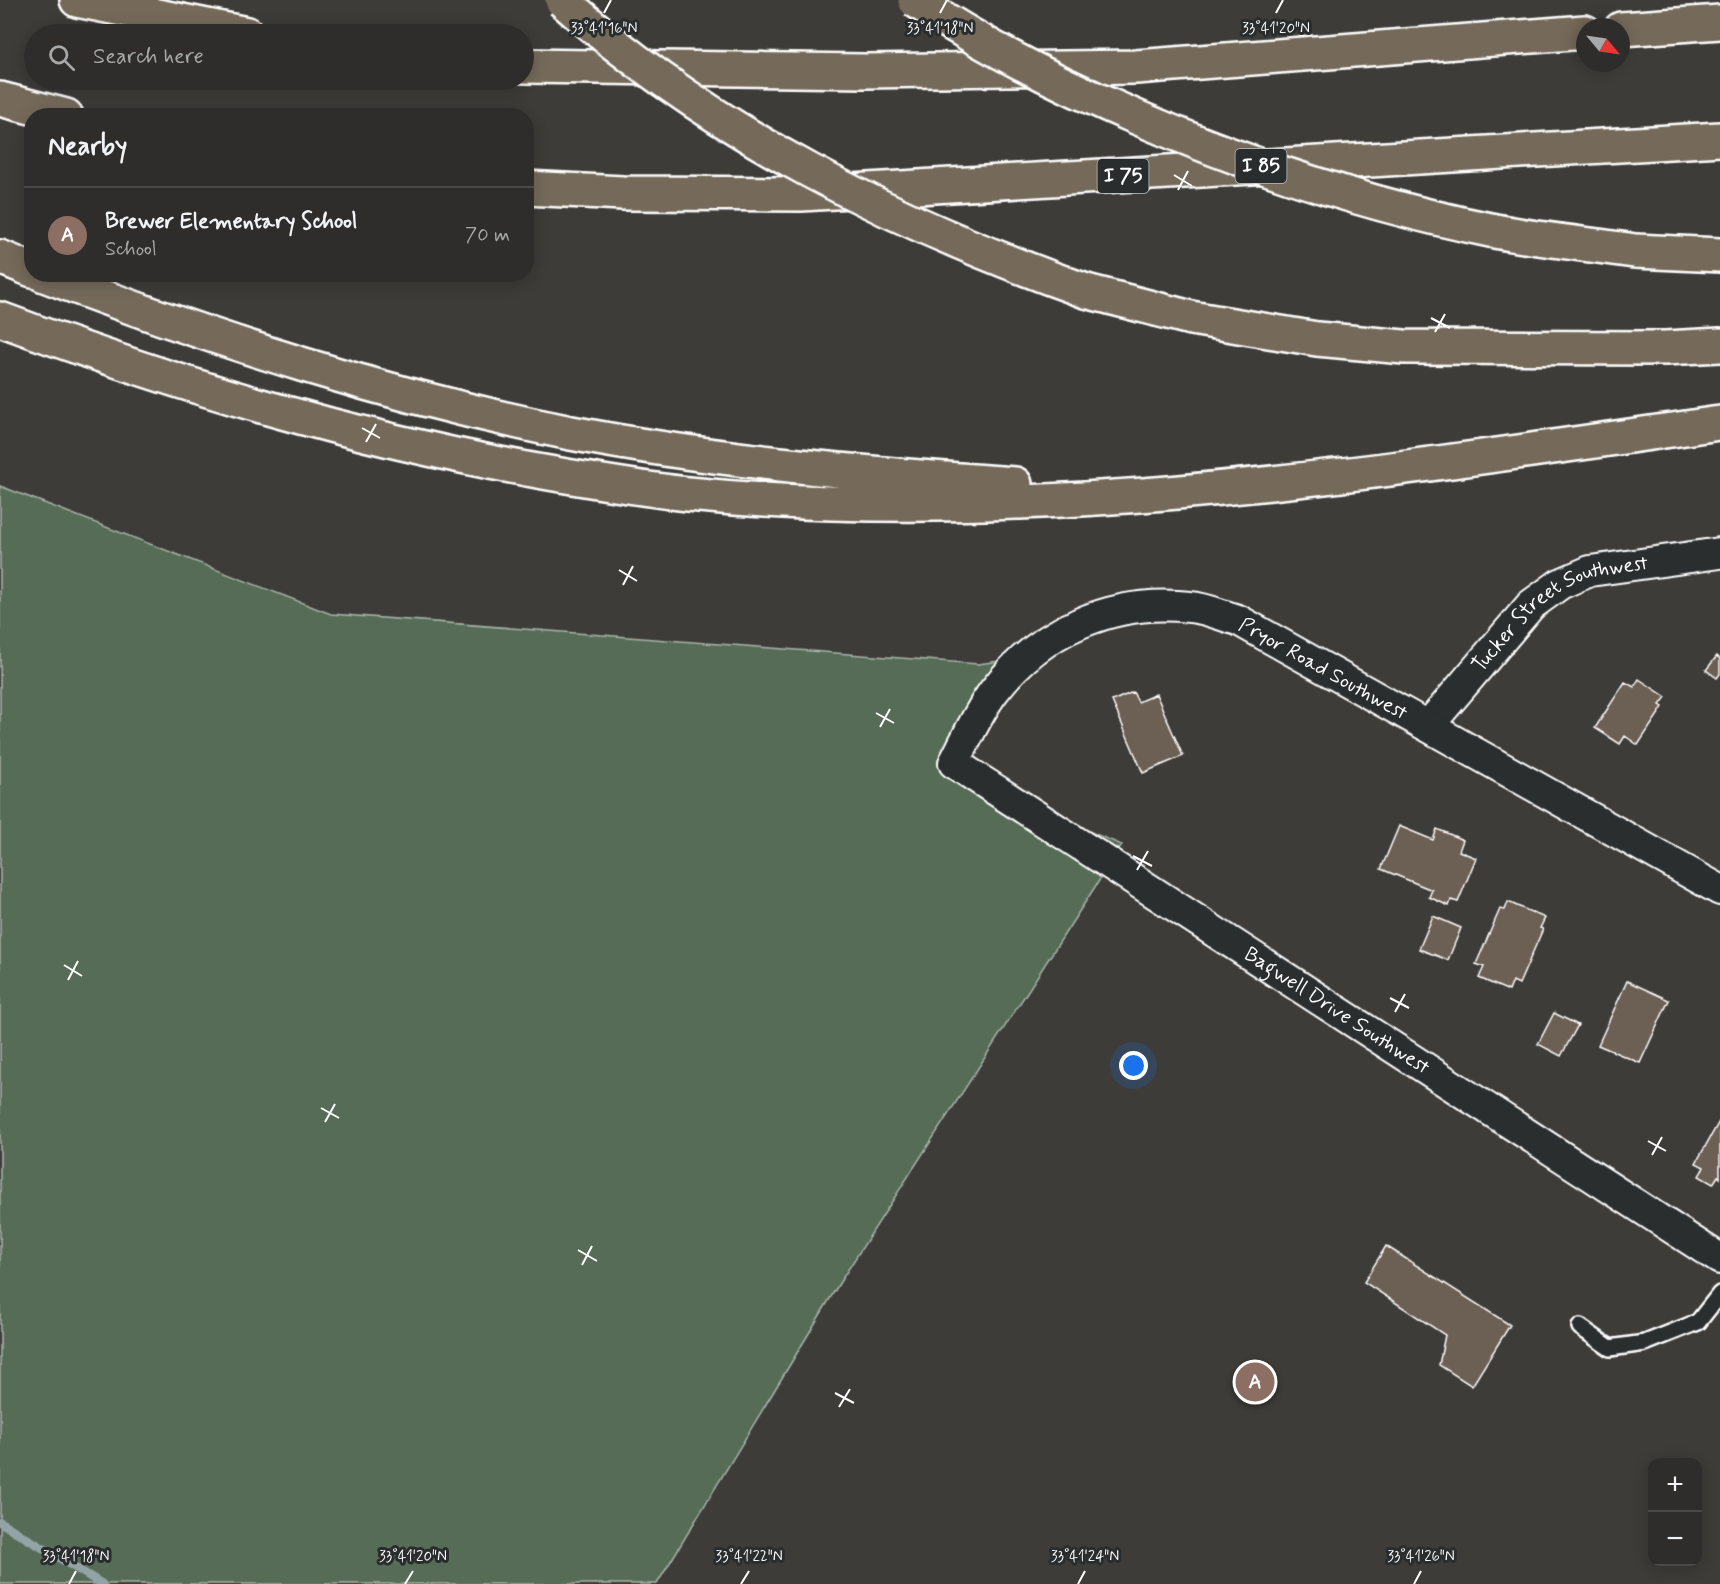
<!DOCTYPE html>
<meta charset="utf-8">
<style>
:root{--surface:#2e2d2b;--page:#3a3937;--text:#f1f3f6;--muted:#a7a8a9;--line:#494947;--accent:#d6ab8b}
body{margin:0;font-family:Mynerve,sans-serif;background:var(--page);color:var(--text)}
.controls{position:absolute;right:18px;bottom:18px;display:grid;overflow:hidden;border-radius:12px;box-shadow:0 3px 15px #0003}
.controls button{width:54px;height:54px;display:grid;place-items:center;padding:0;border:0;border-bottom:2px solid var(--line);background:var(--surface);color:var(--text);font:30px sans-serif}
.compass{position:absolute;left:1576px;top:18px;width:54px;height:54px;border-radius:50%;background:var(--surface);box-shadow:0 3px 15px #0003;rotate:119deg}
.you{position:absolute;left:1134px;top:1066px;width:21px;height:21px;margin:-15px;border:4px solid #fff;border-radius:50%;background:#1a73e8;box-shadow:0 0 0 9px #1a73e833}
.badge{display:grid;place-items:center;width:39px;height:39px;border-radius:50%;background:var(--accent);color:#fff;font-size:20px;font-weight:700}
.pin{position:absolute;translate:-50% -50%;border:3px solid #fff;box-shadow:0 2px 6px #0006}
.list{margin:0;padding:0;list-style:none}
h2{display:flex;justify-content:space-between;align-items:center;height:78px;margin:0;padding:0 24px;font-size:26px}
h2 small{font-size:20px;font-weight:400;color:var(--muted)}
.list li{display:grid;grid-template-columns:39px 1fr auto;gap:18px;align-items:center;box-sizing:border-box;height:96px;padding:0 24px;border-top:2px solid var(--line)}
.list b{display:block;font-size:22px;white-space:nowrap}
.list p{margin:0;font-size:20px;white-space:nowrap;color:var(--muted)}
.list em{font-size:20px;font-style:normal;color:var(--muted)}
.icon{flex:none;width:33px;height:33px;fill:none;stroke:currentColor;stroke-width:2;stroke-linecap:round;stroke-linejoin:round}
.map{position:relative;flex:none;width:1720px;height:1584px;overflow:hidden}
.search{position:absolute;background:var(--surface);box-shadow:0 3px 15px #0003;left:24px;top:24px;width:510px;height:66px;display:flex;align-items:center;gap:15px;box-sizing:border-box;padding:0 21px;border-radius:33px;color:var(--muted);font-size:22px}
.panel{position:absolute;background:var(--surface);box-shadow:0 3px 15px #0003;left:24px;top:108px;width:510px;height:174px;border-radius:24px}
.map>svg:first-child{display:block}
.green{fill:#566c57;stroke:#aab6ab;stroke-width:1.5}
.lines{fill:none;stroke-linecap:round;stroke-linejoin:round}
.stream{stroke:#92a4a6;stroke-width:9}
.building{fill:#6c5f53;stroke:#fff;stroke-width:1.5}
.service-casing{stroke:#fff;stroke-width:20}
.minor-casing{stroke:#fff;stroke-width:34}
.motorway-casing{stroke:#fff;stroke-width:38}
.service{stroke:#2a2d2e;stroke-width:15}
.minor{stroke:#2a2d2e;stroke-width:30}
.motorway{stroke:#746a5a;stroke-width:33}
.motorway-bridge-casing{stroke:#fff;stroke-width:38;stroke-linecap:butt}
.motorway-bridge{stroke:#746a5a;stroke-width:33}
.ticks{fill:none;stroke:#fff;stroke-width:2}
.labels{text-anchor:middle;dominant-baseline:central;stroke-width:6;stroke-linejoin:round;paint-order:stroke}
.shield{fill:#2a2d2e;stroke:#bfc0c0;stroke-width:1.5}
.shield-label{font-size:20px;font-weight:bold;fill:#fff}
.street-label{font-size:21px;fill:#fff;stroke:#2a2d2e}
.ticks-label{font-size:15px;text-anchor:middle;fill:#fff;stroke:#2a2d2e;stroke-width:6;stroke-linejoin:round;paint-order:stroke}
</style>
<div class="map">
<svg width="1720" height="1584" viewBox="0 0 1720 1584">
<rect width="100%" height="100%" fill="#3e3c39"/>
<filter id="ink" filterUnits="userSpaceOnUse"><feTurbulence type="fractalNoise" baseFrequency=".0167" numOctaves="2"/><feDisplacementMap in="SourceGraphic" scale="12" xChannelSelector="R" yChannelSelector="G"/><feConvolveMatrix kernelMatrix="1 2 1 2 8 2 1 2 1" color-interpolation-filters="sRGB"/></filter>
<g filter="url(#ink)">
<path class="green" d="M 0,486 L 331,614 L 978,664 L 1000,661 L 957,776 L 1122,845 L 840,1282 L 657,1584 L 0,1584 Z"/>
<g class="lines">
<path class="stream" d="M 0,1522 L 102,1584"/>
</g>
<path class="building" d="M 1717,656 L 1720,659 L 1720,674 L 1717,678 L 1706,670 Z
M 1639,679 L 1666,697 L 1660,705 L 1663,707 L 1638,745 L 1625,736 L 1620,744 L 1595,728 L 1625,682 L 1634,687 Z
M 1133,692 L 1138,702 L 1156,694 L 1183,756 L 1143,773 L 1112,701 Z
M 1399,826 L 1433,840 L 1437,829 L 1463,840 L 1459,851 L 1476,858 L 1458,902 L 1451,900 L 1449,906 L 1429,897 L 1432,890 L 1381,869 Z
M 1508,902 L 1545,918 L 1540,928 L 1543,929 L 1519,984 L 1513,981 L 1509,991 L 1479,978 L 1484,967 L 1476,964 L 1500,909 L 1505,910 Z
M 1433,916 L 1461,928 L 1448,960 L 1419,949 Z
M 1627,981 L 1669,1000 L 1640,1063 L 1598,1045 Z
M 1554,1013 L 1578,1025 L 1561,1056 L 1538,1044 Z
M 1720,1120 L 1720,1178 L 1718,1176 L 1713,1184 L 1699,1176 L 1704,1167 L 1696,1163 Z
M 1386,1246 L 1510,1325 L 1472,1386 L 1439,1365 L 1445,1335 L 1364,1282 Z"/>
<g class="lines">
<defs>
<path id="service" d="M 1580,1327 L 1610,1348 L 1645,1343 L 1698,1322 L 1720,1294"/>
<g id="minor">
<path id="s1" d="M 1428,726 L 1531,605 L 1560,584 L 1590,571 L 1720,553"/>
<path id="s2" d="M 1720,890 L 1238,620 C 1223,616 1206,608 1190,607 C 1114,598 1040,630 994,691 C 978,712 966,740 954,763 L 1720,1259"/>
</g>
<path id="motorway" d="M 77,0 L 247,34
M 1621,29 L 1720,22
M 524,66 L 865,71 L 1136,67 L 1585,32
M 0,99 L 66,116
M 526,188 L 623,193 L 801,194 L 1720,139
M 1635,251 L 1720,255
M 0,257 L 32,270
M 42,274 C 215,340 390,397 571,433 C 717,461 866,474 1015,484
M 1086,291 L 1191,318 L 1317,339 L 1404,347 L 1665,348 L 1720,345
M 0,319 C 181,386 358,440 549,473 C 595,481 642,489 688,494 C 1033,528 1379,472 1720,423"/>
</defs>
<use href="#service" class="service-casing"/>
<use href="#minor" class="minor-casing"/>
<use href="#motorway" class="motorway-casing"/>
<use href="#service" class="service"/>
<use href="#minor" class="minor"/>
<use href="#motorway" class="motorway"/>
<defs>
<path id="motorway-bridge" d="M 562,0 C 713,134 897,224 1086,291
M 915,0 C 984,47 1059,84 1136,117 C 1252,167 1371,206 1495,231 C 1541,240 1588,244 1635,251"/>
</defs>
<use href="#motorway-bridge" class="motorway-bridge-casing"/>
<use href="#motorway-bridge" class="motorway-bridge"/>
</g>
</g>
<path class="ticks" d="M 604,13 L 611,0M 940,13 L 947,0M 1276,13 L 1283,0M 1174,175 L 1192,186M 1178,190 L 1188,171M 1431,318 L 1450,328M 1435,332 L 1445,314M 362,428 L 380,438M 366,442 L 376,424M 619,570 L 637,581M 623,585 L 633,566M 876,713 L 894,723M 880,727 L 890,709M 1133,856 L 1152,866M 1137,870 L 1148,851M 64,965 L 82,976M 68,980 L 78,961M 1390,998 L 1409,1008M 1395,1012 L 1405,994M 321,1108 L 339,1118M 325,1122 L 335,1104M 1648,1141 L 1666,1151M 1652,1155 L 1662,1137M 578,1250 L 597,1261M 582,1265 L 592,1246M 835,1393 L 854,1403M 839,1407 L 850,1389M 69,1584 L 76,1571M 405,1584 L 413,1571M 741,1584 L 749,1571M 1078,1584 L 1085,1571M 1414,1584 L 1421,1571"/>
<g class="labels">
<g class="shield">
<rect x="1235.5" y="149" width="51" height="34" rx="4.5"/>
<rect x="1097.5" y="159" width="51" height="34" rx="4.5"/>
</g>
<g class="shield-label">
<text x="1261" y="166">I 85</text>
<text x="1123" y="176">I 75</text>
</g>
<g class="street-label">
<text stroke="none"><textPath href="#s1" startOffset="180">Tucker Street Southwest</textPath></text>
<text transform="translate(1323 669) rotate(29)">Pryor Road Southwest</text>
<text stroke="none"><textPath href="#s2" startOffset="1364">Bagwell Drive Southwest</textPath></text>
</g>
</g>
<g class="ticks-label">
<text x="604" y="33">33°41'16"N</text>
<text x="940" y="33">33°41'18"N</text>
<text x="1276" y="33">33°41'20"N</text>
<text x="76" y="1561">33°41'18"N</text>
<text x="413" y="1561">33°41'20"N</text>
<text x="749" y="1561">33°41'22"N</text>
<text x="1085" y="1561">33°41'24"N</text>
<text x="1421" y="1561">33°41'26"N</text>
</g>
</svg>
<div class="controls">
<button>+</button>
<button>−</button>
</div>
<svg class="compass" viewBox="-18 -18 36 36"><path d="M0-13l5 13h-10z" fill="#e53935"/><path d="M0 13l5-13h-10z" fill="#a7a8a9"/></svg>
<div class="you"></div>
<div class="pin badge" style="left:1255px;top:1382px;background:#8d6e63">A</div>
<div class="search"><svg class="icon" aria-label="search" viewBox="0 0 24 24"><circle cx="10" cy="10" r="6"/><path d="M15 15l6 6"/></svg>Search here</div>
<section class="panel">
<h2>Nearby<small></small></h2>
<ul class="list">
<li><span class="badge" style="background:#8d6e63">A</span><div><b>Brewer Elementary School</b><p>School</p></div><em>70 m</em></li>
</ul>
</section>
</div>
